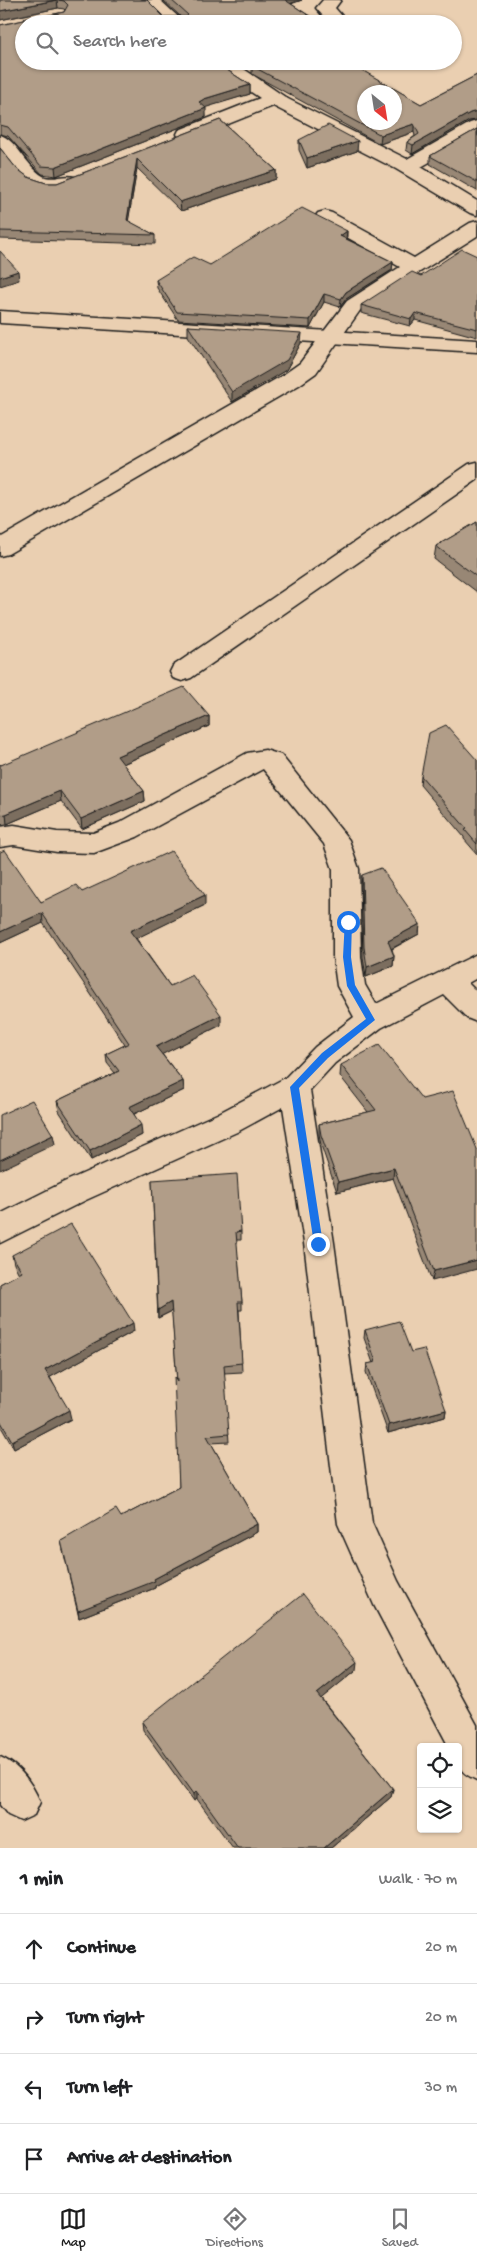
<!DOCTYPE html>
<meta charset="utf-8">
<style>
:root{--surface:#fff;--page:#f6f6f6;--text:#202124;--muted:#757577;--line:#e0e0e0;--accent:#1c1c1c}
body{margin:0;font-family:"Gochi Hand",sans-serif;background:var(--page);color:var(--text)}
.controls{position:absolute;right:15px;bottom:15px;display:grid;overflow:hidden;border-radius:5px;box-shadow:0 1px 4px #0004}
.controls button{width:45px;height:45px;display:grid;place-items:center;padding:0;border:0;border-bottom:1px solid var(--line);background:var(--surface);color:var(--text);font:25px sans-serif}
.compass{position:absolute;left:357px;top:85px;width:45px;height:45px;border-radius:50%;background:var(--surface);box-shadow:0 1px 4px #0004;rotate:150deg}
.stop{position:absolute;width:15px;height:15px;margin:-11px;border:4px solid #1a73e8;border-radius:50%;background:#fff}
.stop.end{background:#1a73e8;border-color:#fff;box-shadow:0 1px 5px #0008}
.list{margin:0;padding:0;list-style:none}
h2{display:flex;justify-content:space-between;align-items:center;height:65px;margin:0;padding:0 20px;font-size:21px}
h2 small{font-size:16px;font-weight:400;color:var(--muted)}
.list li{display:grid;grid-template-columns:32px 1fr auto;gap:15px;align-items:center;box-sizing:border-box;height:70px;padding:0 20px;border-top:1px solid var(--line)}
.list b{display:block;font-size:19px;white-space:nowrap}
.list em{font-size:16px;font-style:normal;color:var(--muted)}
.icon{flex:none;width:28px;height:28px;fill:none;stroke:currentColor;stroke-width:2;stroke-linecap:round;stroke-linejoin:round}
.map{position:relative;flex:none;width:477px;height:1848px;overflow:hidden}
.search{position:absolute;background:var(--surface);box-shadow:0 1px 4px #0004;left:15px;right:15px;top:15px;height:55px;display:flex;align-items:center;gap:12px;box-sizing:border-box;padding:0 18px;border-radius:28px;color:var(--muted);font-size:19px}
.sheet{height:345px;background:var(--surface)}
nav{display:flex;justify-content:space-around;align-items:center;box-sizing:border-box;height:70px;border-top:1px solid var(--line);background:var(--surface);font-size:14px;color:var(--muted)}
nav a{display:grid;justify-items:center;gap:2px}
nav .on{color:var(--accent)}
.map>svg:first-child{display:block}
.lines{fill:none;stroke-linecap:round;stroke-linejoin:round}
.minor-casing{stroke:#1c1c1c;stroke-width:3}
.major-casing{stroke:#1c1c1c;stroke-width:3}
.minor{fill:#eacfb1;fill-rule:evenodd}
.major{fill:#eacfb1;fill-rule:evenodd}
.wall{fill:#988775;stroke:#1c1c1c}
.shaded-wall{fill:#7c6e5f;stroke:#1c1c1c}
.building{fill:#b19d88;stroke:#1c1c1c;fill-rule:evenodd}
.route{fill:#1a73e8}
</style>
<div class="map">
<svg width="477" height="1848" viewBox="0 0 477 1848">
<rect width="100%" height="100%" fill="#eacfb1"/>
<filter id="ink" filterUnits="userSpaceOnUse"><feTurbulence type="fractalNoise" baseFrequency=".02" numOctaves="2"/><feDisplacementMap in="SourceGraphic" scale="10" xChannelSelector="R" yChannelSelector="G"/><feConvolveMatrix kernelMatrix="1 2 1 2 8 2 1 2 1" color-interpolation-filters="sRGB"/></filter>
<g filter="url(#ink)">
<g class="lines">
<defs>
<path id="minor" d="M 141,0 L 160,0 L 186,24 L 166,24 Z
M 323,0 L 341,0 L 335,8 L 349,24 L 330,24 L 316,8 Z
M 211,61 L 232,61 L 288,99 L 407,159 L 470,123 L 477,121 L 477,135 L 421,167 L 477,201 L 477,215 L 470,213 L 396,169 L 273,106 L 193,138 L 186,140 L 179,138 L 177,134 L 179,130 L 260,98 L 233,80 Z
M 0,135 C 16,139 26,166 43,176 C 53,181 63,174 74,177 L 77,181 L 74,185 C 68,187 61,189 55,190 C 33,191 11,173 1,155 C 0,150 0,141 0,135 Z
M 325,211 L 332,213 L 414,258 L 470,223 L 477,221 L 477,236 L 361,309 L 316,373 L 299,385 L 8,554 L 0,556 L 0,538 L 283,375 L 300,363 L 347,301 L 400,267 L 318,221 L 315,217 L 318,213 Z
M 477,462 L 477,480 L 191,678 L 182,681 L 173,678 L 170,672 L 173,666 L 469,464 Z
M 265,750 L 281,755 L 349,840 L 359,869 L 361,957 L 365,985 L 376,1004 L 477,954 L 477,978 L 468,983 L 477,992 L 477,1022 L 467,1018 L 444,995 L 381,1028 L 335,1063 L 310,1090 L 334,1243 L 372,1523 L 398,1581 L 477,1725 L 477,1780 C 458,1772 458,1766 458,1747 L 449,1747 L 374,1605 L 338,1524 L 304,1243 L 283,1107 L 237,1132 L 86,1200 L 0,1243 L 0,1214 L 64,1182 L 217,1114 L 285,1078 L 315,1047 L 354,1017 L 337,986 L 333,957 L 333,869 L 324,844 L 263,769 L 137,837 L 94,853 L 57,852 L 14,845 L 0,847 L 0,827 L 14,825 L 57,832 L 93,833 L 119,823 L 247,753 Z
M 0,1757 C 19,1765 32,1783 40,1802 L 34,1815 L 21,1821 L 8,1815 L 0,1805 Z"/>
<path id="major" d="M 0,311 L 477,340 L 477,352 L 0,323 Z"/>
</defs>
<use href="#minor" class="minor-casing"/>
<use href="#major" class="major-casing"/>
<use href="#minor" class="minor"/>
<use href="#major" class="major"/>
</g>
<path class="wall" d="M 0,0 L 147,0 L 164,17 L 181,17 L 163,0 L 302,0 L 291,4 L 322,24 L 24,24 L 227,70 L 250,85 L 250,94 L 205,107 L 206,117 L 56,176 L 42,174 L 8,136 L 0,134 L 0,25 L 64,12 L 65,10 L 64,9 L 58,8 L 0,20 Z
M 252,66 L 354,66 L 421,104 L 477,75 L 477,120 L 469,121 L 412,154 L 406,150 L 407,142 L 415,136 L 414,132 L 380,144 L 252,74 Z
M 220,120 L 276,170 L 276,179 L 181,211 L 137,168 L 128,221 L 155,235 L 155,244 L 0,239 L 0,148 L 16,168 L 28,177 L 46,183 L 57,183 Z
M 477,129 L 477,191 L 430,164 L 430,156 Z
M 299,140 L 357,151 L 307,168 L 299,150 Z
M 347,231 L 347,239 L 393,262 L 392,270 L 346,299 L 340,307 L 324,302 L 310,328 L 178,320 L 157,288 L 156,280 L 210,265 Z
M 477,256 L 477,337 L 415,320 L 410,326 L 361,313 L 361,305 L 421,276 Z
M 188,326 L 301,343 L 286,370 L 232,402 L 188,336 Z
M 477,522 L 477,592 L 434,559 L 436,546 Z
M 209,716 L 209,726 L 123,764 L 144,791 L 145,801 L 82,829 L 61,801 L 7,824 L 0,825 L 0,764 L 1,765 Z
M 477,760 L 477,854 L 464,839 L 464,837 L 420,785 L 421,776 Z
M 0,852 L 41,902 L 82,892 L 205,905 L 136,938 L 170,986 L 221,1025 L 162,1054 L 183,1081 L 184,1090 L 134,1114 L 142,1135 L 91,1160 L 59,1111 L 57,1101 L 115,1073 L 107,1063 L 106,1054 L 125,1045 L 43,923 L 0,943 Z
M 362,875 L 420,924 L 419,934 L 392,949 L 394,956 L 393,966 L 366,977 L 363,957 L 361,886 Z
M 341,1065 L 422,1099 L 477,1149 L 432,1281 L 393,1178 L 337,1192 L 321,1145 L 319,1134 L 319,1124 L 368,1112 L 340,1076 Z
M 152,1180 L 241,1231 L 241,1240 L 236,1240 L 242,1302 L 242,1310 L 239,1310 L 242,1372 L 224,1373 L 229,1442 L 211,1443 L 257,1524 L 257,1532 L 155,1586 L 155,1588 L 79,1618 L 61,1541 L 121,1517 L 179,1487 L 177,1382 L 172,1311 L 158,1318 Z
M 12,1255 L 134,1331 L 50,1377 L 71,1419 L 14,1449 L 0,1425 L 0,1284 L 19,1274 L 14,1264 Z
M 365,1330 L 411,1352 L 446,1410 L 445,1417 L 388,1433 L 366,1372 L 367,1364 L 373,1363 L 364,1338 Z
M 356,1670 L 321,1698 L 393,1789 L 391,1797 L 331,1848 L 233,1848 L 197,1799 L 194,1801 L 143,1730 L 142,1722 Z"/>
<path class="shaded-wall" d="M 57,0 L 58,8 L 0,20 L 0,11 Z
M 282,0 L 302,0 L 282,6 Z
M 346,61 L 366,61 L 346,70 Z
M 250,85 L 250,94 L 204,108 L 199,102 L 204,99 Z
M 206,108 L 206,117 L 56,176 L 55,167 Z
M 477,111 L 477,120 L 469,121 L 412,154 L 413,145 L 470,113 Z
M 414,124 L 414,132 L 380,144 L 381,135 Z
M 358,141 L 357,151 L 307,168 L 307,158 Z
M 137,159 L 137,168 L 127,229 L 127,220 Z
M 276,170 L 276,179 L 181,211 L 180,202 Z
M 347,231 L 346,239 L 340,236 Z
M 393,262 L 392,270 L 346,299 L 340,307 L 341,299 L 346,292 Z
M 18,271 L 19,280 L 0,286 L 0,277 Z
M 324,294 L 324,302 L 310,328 L 310,320 Z
M 415,313 L 415,320 L 410,326 L 411,319 Z
M 302,333 L 301,343 L 286,370 L 232,402 L 232,392 Z
M 209,716 L 209,726 L 118,766 L 117,756 Z
M 60,791 L 61,801 L 7,824 L 6,814 Z
M 144,791 L 145,801 L 82,829 L 81,819 Z
M 205,895 L 205,905 L 131,941 L 130,931 Z
M 42,913 L 43,923 L 0,943 L 0,932 Z
M 420,924 L 419,934 L 387,951 L 388,941 Z
M 394,956 L 393,966 L 366,977 L 367,967 Z
M 221,1015 L 221,1025 L 157,1057 L 156,1047 Z
M 183,1081 L 184,1090 L 130,1116 L 129,1107 Z
M 141,1125 L 142,1135 L 91,1160 L 90,1151 Z
M 53,1135 L 55,1144 L 0,1170 L 0,1160 Z
M 394,1168 L 393,1178 L 337,1192 L 338,1182 Z
M 477,1260 L 477,1269 L 432,1281 L 434,1271 Z
M 171,1302 L 172,1311 L 158,1318 L 158,1310 Z
M 133,1323 L 134,1331 L 47,1379 L 45,1370 Z
M 69,1410 L 71,1419 L 14,1449 L 12,1441 Z
M 446,1410 L 445,1417 L 388,1433 L 389,1425 Z
M 257,1524 L 257,1532 L 155,1586 L 155,1588 L 79,1618 L 78,1611 L 154,1579 Z
M 357,1662 L 356,1670 L 317,1702 L 317,1694 Z
M 393,1789 L 391,1797 L 331,1848 L 324,1848 Z
M 197,1791 L 197,1799 L 194,1801 L 194,1794 Z"/>
<path class="building" d="M 0,0 L 56,0 L 0,11 Z
M 59,0 L 147,0 L 164,17 L 186,17 L 188,15 L 171,0 L 285,0 L 322,24 L 24,24 L 24,61 L 218,61 L 227,70 L 250,85 L 204,99 L 199,102 L 206,108 L 55,167 L 41,166 L 8,127 L 0,125 L 0,25 L 24,20 L 25,17 L 40,17 L 64,12 L 68,5 L 64,1 Z
M 264,61 L 346,61 L 421,104 L 477,75 L 477,111 L 470,113 L 413,145 L 407,142 L 419,134 L 414,124 L 381,135 L 252,66 ZM 364,92 L 394,92 L 394,122 L 364,122 Z
M 220,120 L 276,170 L 180,202 L 137,159 L 127,220 L 155,235 L 0,231 L 0,148 L 16,168 L 28,177 L 46,183 L 57,183 Z
M 328,125 L 358,141 L 307,158 L 299,140 Z
M 477,129 L 477,182 L 430,156 Z
M 302,208 L 347,231 L 340,236 L 393,262 L 346,292 L 341,299 L 324,294 L 310,320 L 177,312 L 156,280 L 193,257 L 210,265 Z
M 462,249 L 477,256 L 477,329 L 415,313 L 411,319 L 361,305 L 412,272 L 421,276 Z
M 0,251 L 18,271 L 0,277 Z
M 188,326 L 302,333 L 287,360 L 232,392 Z
M 477,522 L 477,577 L 436,546 Z
M 184,687 L 209,716 L 117,756 L 144,791 L 81,819 L 60,791 L 6,814 L 0,815 L 0,764 L 1,765 Z
M 446,725 L 477,760 L 477,844 L 465,830 L 467,829 L 421,776 L 429,733 Z
M 5,850 L 41,902 L 76,885 L 82,892 L 171,851 L 205,895 L 130,931 L 170,986 L 192,975 L 221,1015 L 156,1047 L 183,1081 L 129,1107 L 141,1125 L 90,1151 L 57,1101 L 119,1071 L 106,1054 L 129,1043 L 42,913 L 0,932 L 0,852 Z
M 381,868 L 420,924 L 388,941 L 394,956 L 367,967 L 364,947 L 362,875 Z
M 379,1045 L 422,1099 L 453,1091 L 477,1149 L 477,1260 L 434,1271 L 394,1168 L 338,1182 L 321,1135 L 319,1124 L 376,1110 L 341,1065 Z
M 32,1100 L 53,1135 L 0,1160 L 0,1115 Z
M 237,1174 L 241,1231 L 236,1232 L 242,1302 L 238,1302 L 242,1363 L 224,1365 L 229,1434 L 207,1436 L 257,1524 L 154,1579 L 155,1581 L 78,1611 L 61,1541 L 116,1509 L 121,1517 L 179,1487 L 174,1377 L 177,1382 L 171,1302 L 158,1310 L 152,1180 Z
M 71,1224 L 133,1323 L 45,1370 L 69,1410 L 12,1441 L 0,1420 L 0,1284 L 22,1272 L 12,1255 Z
M 399,1321 L 411,1352 L 424,1349 L 446,1410 L 389,1425 L 367,1364 L 376,1362 L 365,1330 Z
M 303,1594 L 357,1662 L 317,1694 L 393,1789 L 324,1848 L 238,1848 L 197,1791 L 194,1794 L 142,1722 Z"/>
</g>
<path class="route" d="M 345,919 L 348,919 L 352,922 L 351,957 L 355,985 L 375,1020 L 328,1058 L 299,1088 L 323,1244 L 318,1248 L 314,1244 L 290,1087 L 322,1053 L 366,1019 L 347,986 L 343,957 Z"/>
</svg>
<div class="controls">
<button><svg class="icon" aria-label="locate" viewBox="0 0 24 24"><circle cx="12" cy="12" r="6"/><path d="M12 2v4M12 18v4M2 12h4M18 12h4"/></svg></button>
<button><svg class="icon" aria-label="layers" viewBox="0 0 24 24"><path d="M12 4l9 5-9 5-9-5zM3 14l9 5 9-5"/></svg></button>
</div>
<svg class="compass" viewBox="-18 -18 36 36"><path d="M0-13l5 13h-10z" fill="#e53935"/><path d="M0 13l5-13h-10z" fill="#757577"/></svg>
<div class="stop" style="left:348px;top:922px"></div>
<div class="stop end" style="left:318px;top:1244px"></div>
<div class="search"><svg class="icon" aria-label="search" viewBox="0 0 24 24"><circle cx="10" cy="10" r="6"/><path d="M15 15l6 6"/></svg>Search here</div>
</div>
<section class="sheet">
<h2>1 min<small>Walk · 70 m</small></h2>
<ul class="list">
<li><svg class="icon" aria-label="ahead" viewBox="0 0 24 24"><path d="M12 20V5M6 11l6-6 6 6"/></svg><div><b>Continue</b></div><em>20 m</em></li>
<li><svg class="icon" aria-label="right" viewBox="0 0 24 24"><path d="M7 20v-9h11M14 6l5 5-5 5"/></svg><div><b>Turn right</b></div><em>20 m</em></li>
<li><svg class="icon" aria-label="left" viewBox="0 0 24 24"><path d="M17 20v-9H6M10 6l-5 5 5 5"/></svg><div><b>Turn left</b></div><em>30 m</em></li>
<li><svg class="icon" aria-label="arrive" viewBox="0 0 24 24"><path d="M6 21V4h12l-3 4 3 4H6"/></svg><div><b>Arrive at destination</b></div></li>
</ul>
</section>
<nav>
<a class="on"><svg class="icon" aria-label="map" viewBox="0 0 24 24"><path d="M3 6l6-2 6 2 6-2v14l-6 2-6-2-6 2zM9 4v14M15 6v14"/></svg>Map</a>
<a><svg class="icon" aria-label="directions" viewBox="0 0 24 24"><path d="M12 3l9 9-9 9-9-9zM9 14v-3h6M13 9l2 2-2 2"/></svg>Directions</a>
<a><svg class="icon" aria-label="saved" viewBox="0 0 24 24"><path d="M7 4h10v16l-5-4-5 4z"/></svg>Saved</a>
</nav>
